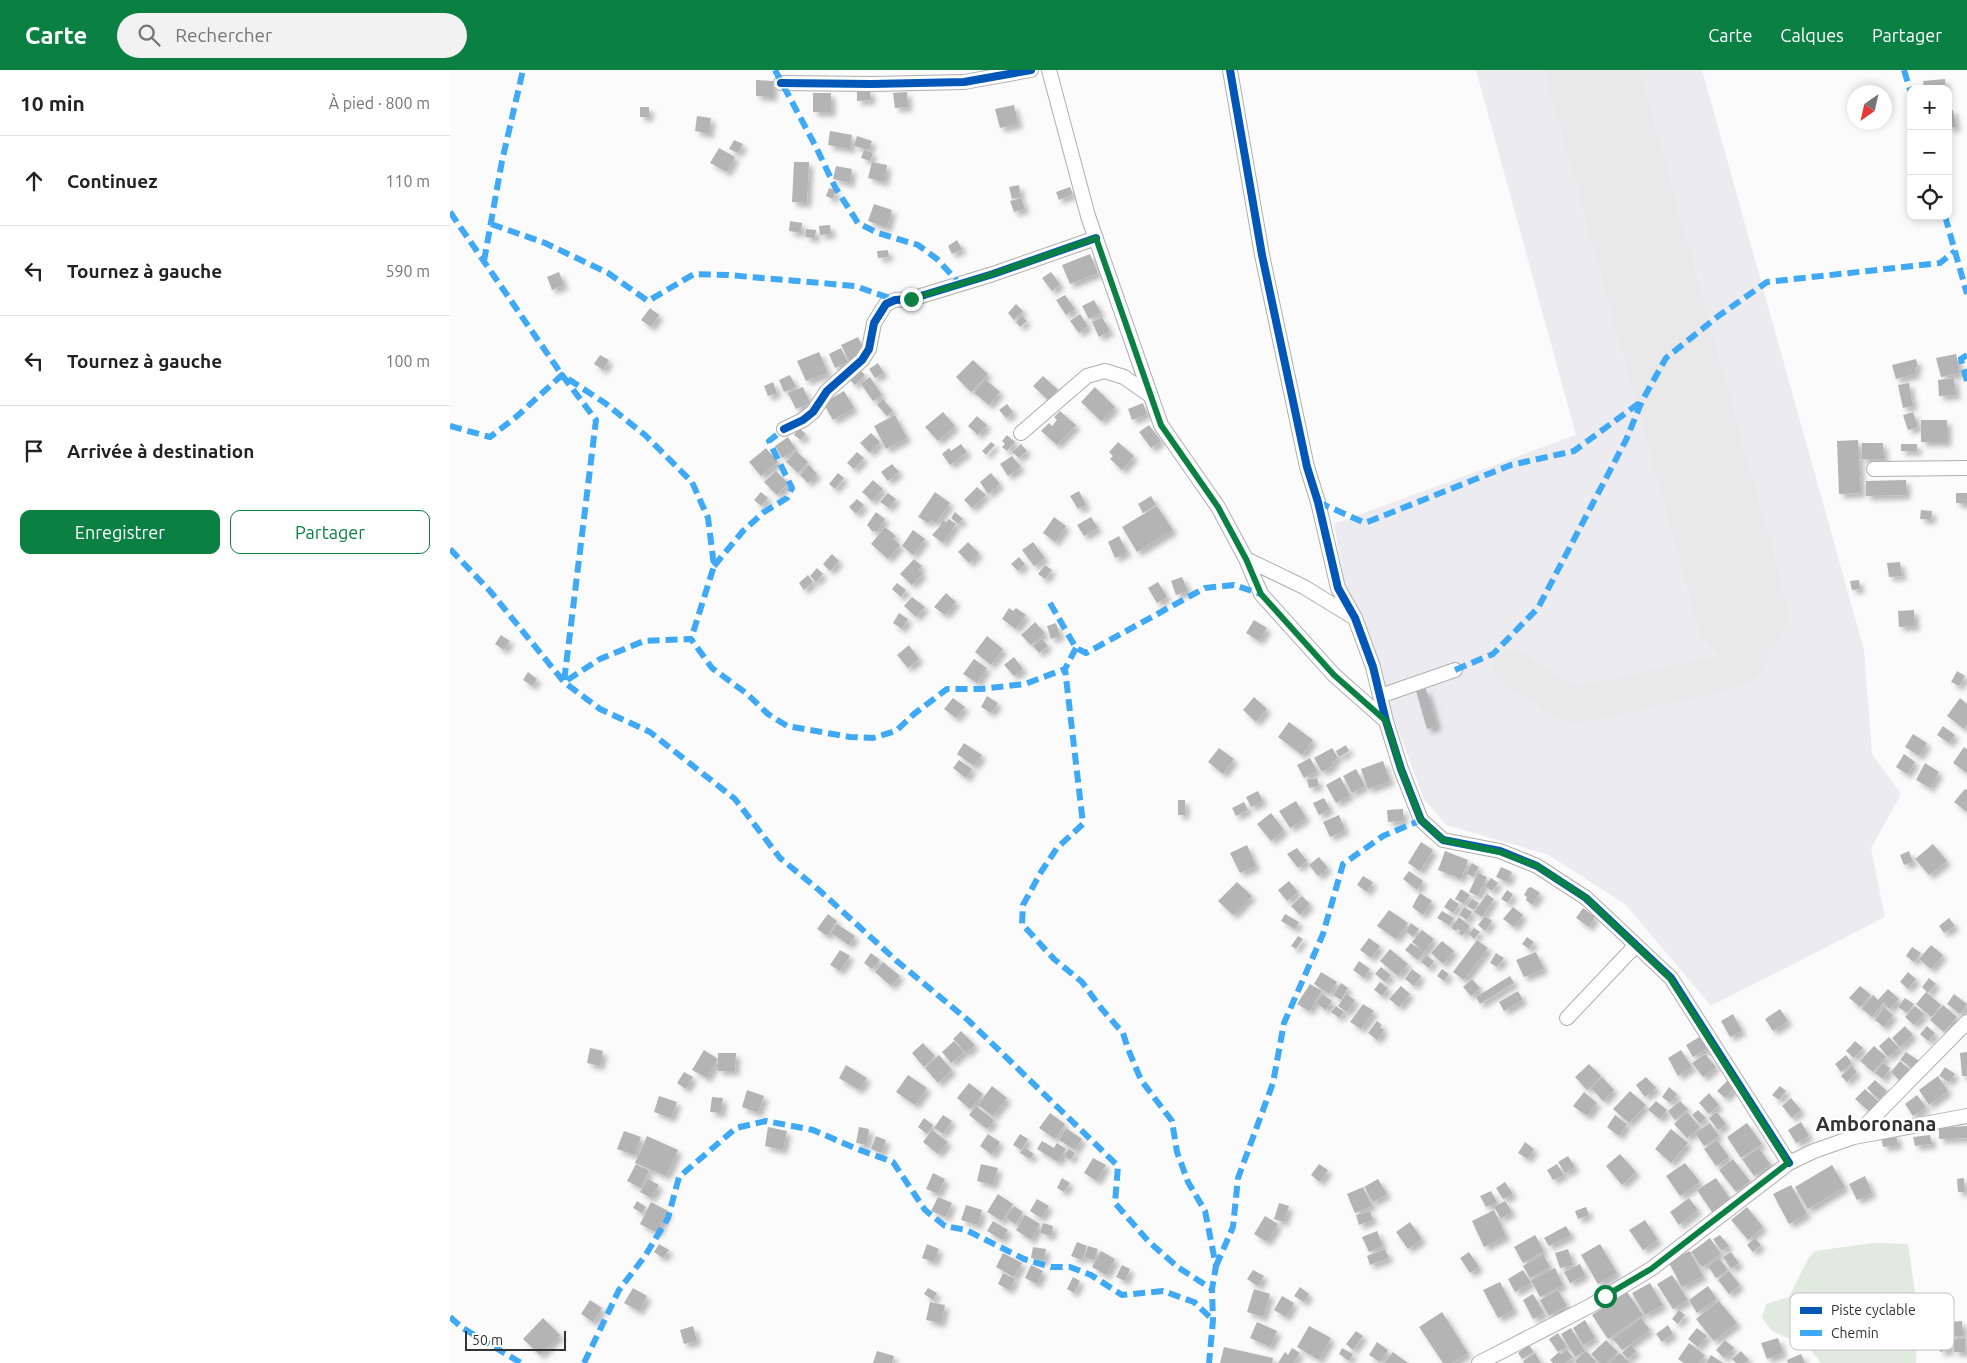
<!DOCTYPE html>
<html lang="fr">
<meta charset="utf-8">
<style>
:root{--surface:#fff;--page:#f2f2f2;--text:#222;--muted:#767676;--line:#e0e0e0;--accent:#0b8043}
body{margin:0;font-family:Ubuntu,sans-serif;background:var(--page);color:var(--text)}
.controls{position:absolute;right:15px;top:15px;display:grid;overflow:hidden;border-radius:10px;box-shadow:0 2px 8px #0003}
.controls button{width:45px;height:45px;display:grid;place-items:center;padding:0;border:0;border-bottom:1px solid var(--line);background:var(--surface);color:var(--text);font:25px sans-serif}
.compass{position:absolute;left:1397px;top:15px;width:45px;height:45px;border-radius:50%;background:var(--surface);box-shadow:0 2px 8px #0003;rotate:214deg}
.scale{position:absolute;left:15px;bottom:12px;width:101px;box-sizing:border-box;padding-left:5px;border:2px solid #323232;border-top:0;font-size:14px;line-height:18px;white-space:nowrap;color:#323232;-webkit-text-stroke:4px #fff;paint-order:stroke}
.stop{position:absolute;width:15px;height:15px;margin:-11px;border:4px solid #0b8043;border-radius:50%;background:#fff}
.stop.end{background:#0b8043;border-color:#fff;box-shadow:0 1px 5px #0008}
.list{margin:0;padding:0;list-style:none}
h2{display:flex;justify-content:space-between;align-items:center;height:65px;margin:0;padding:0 20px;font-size:21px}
h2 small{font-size:16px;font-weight:400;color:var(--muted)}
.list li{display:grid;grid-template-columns:32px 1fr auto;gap:15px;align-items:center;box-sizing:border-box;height:90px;padding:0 20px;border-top:1px solid var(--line)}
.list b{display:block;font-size:19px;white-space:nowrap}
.list em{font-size:16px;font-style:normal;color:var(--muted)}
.actions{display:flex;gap:10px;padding:15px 20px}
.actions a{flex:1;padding:11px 0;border:1px solid var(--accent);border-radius:10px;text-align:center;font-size:18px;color:var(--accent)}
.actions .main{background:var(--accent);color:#fff}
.icon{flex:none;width:28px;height:28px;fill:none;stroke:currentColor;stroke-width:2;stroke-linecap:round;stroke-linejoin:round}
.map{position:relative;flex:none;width:1517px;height:1293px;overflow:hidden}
header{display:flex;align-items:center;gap:30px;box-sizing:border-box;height:70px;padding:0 25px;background:var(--accent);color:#fff}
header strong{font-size:24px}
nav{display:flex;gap:28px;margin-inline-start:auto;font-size:18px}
.search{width:350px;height:45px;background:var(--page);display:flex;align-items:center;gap:12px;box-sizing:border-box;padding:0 18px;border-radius:28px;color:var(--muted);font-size:19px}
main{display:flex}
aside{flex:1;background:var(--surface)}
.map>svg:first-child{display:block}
.built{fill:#ebebf0}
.green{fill:#e1eadf}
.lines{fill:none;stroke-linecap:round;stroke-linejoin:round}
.taxiway{stroke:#e9e9ea;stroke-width:36}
.runway{stroke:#e9e9ea;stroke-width:91}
.building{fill:#b4b4b4;filter:url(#shadow)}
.minor-casing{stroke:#afafb0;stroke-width:16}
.minor{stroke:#fefeff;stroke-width:14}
.quiet{stroke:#3fa9f5;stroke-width:6;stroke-dasharray:12 6;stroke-linecap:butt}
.cycleway-casing{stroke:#fff;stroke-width:11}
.cycleway{stroke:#0057b8;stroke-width:8}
.route{stroke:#0b8043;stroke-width:6}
.labels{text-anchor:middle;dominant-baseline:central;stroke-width:5;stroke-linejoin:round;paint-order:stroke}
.district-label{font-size:20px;font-weight:bold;fill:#323232;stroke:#fff}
.key{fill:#fff;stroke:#c2c2c2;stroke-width:1}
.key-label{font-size:14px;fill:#323232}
</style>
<header>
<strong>Carte</strong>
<div class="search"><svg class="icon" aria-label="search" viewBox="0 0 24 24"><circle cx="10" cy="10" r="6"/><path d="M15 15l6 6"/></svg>Rechercher</div>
<nav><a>Carte</a><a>Calques</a><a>Partager</a></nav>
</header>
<main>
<aside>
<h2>10 min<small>À pied · 800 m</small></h2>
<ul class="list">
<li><svg class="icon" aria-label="ahead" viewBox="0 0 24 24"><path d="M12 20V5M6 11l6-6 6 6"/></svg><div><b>Continuez</b></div><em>110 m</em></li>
<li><svg class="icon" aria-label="left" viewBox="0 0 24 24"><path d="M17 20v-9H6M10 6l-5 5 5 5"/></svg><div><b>Tournez à gauche</b></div><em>590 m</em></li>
<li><svg class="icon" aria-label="left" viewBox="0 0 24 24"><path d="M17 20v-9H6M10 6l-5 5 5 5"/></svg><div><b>Tournez à gauche</b></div><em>100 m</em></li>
<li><svg class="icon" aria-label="arrive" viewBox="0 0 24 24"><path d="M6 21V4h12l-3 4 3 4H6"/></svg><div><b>Arrivée à destination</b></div></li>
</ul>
<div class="actions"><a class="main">Enregistrer</a><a>Partager</a></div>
</aside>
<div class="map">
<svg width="1517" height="1293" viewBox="0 0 1517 1293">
<defs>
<filter id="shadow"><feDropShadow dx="4.5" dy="4.5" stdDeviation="2.5" flood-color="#0004"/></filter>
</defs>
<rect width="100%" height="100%" fill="#fbfbfc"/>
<path class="built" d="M 1026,0 L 1252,0 L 1414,580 L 1422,684 L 1451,724 L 1421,778 L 1435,847 L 1261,936 L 1176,835 L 1099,785 L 996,755 L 974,729 L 895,517 L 884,454 L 1126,365 Z"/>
<path class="green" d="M 1423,1173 L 1458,1174 L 1468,1243 L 1466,1293 L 1371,1293 L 1360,1279 L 1322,1261 L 1312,1248 L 1316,1234 L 1339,1227 L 1358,1189 L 1365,1181 Z"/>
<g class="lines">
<path class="taxiway" d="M 1062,598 L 1123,636 L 1278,602 L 1293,595 L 1300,585 L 1298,569 L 1292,543"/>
<path class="runway" d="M 1142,0 L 1292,543"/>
</g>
<path class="building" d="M 1495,9 L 1496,19 L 1474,19 L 1473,11 Z
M 306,10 L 323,11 L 323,27 L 306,26 Z
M 407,20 L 420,20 L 421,30 L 407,31 Z
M 457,22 L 458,37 L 445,38 L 443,23 Z
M 363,23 L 381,23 L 381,42 L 363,42 Z
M 564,35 L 568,54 L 550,58 L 545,39 Z
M 190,37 L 199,37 L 199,47 L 190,47 Z
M 1498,40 L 1503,40 L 1506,57 L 1498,58 Z
M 247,46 L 261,48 L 259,64 L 245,61 Z
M 380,61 L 402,65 L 400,79 L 378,75 Z
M 407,66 L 422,71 L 419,80 L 404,76 Z
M 284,70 L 293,74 L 288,83 L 279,79 Z
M 269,78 L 285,87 L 277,102 L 260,93 Z
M 414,80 L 423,83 L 420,91 L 411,88 Z
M 344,92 L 359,92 L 357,133 L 342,132 Z
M 422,92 L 437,95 L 434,112 L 418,108 Z
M 386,96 L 402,99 L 400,113 L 383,109 Z
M 569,115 L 571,127 L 562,129 L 559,117 Z
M 620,117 L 623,124 L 609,130 L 606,122 Z
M 379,118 L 386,120 L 383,129 L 376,126 Z
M 571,128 L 575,139 L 564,142 L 560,131 Z
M 424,134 L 442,140 L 437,158 L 418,151 Z
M 340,151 L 352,153 L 351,163 L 339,161 Z
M 380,155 L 381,164 L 370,165 L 369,156 Z
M 356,159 L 366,160 L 365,168 L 355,167 Z
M 507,170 L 512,179 L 502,184 L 498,176 Z
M 438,180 L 439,187 L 428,188 L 427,181 Z
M 640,184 L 648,203 L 620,214 L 612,195 Z
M 109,202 L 114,215 L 102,220 L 97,207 Z
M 601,202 L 610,214 L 602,221 L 592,208 Z
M 615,225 L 625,239 L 616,245 L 606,230 Z
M 644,230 L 651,243 L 639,249 L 632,236 Z
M 566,234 L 573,241 L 564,250 L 558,243 Z
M 200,238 L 209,245 L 201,257 L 191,250 Z
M 630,244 L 638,256 L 629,263 L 620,251 Z
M 572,246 L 577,251 L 570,257 L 566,252 Z
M 652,247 L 660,261 L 649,267 L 642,252 Z
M 408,267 L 416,283 L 399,291 L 391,275 Z
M 391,278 L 398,292 L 385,298 L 379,284 Z
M 369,282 L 378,303 L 356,311 L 347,291 Z
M 1506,284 L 1510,303 L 1491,307 L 1486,288 Z
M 150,285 L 159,290 L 153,300 L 144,294 Z
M 1466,289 L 1468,297 L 1465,298 L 1466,304 L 1446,309 L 1442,295 Z
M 523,290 L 538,304 L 521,322 L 506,307 Z
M 428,293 L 434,303 L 425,308 L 419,299 Z
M 409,299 L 415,305 L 405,315 L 399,309 Z
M 340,305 L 346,317 L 334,322 L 329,310 Z
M 593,306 L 608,320 L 598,330 L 583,316 Z
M 420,307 L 432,325 L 423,331 L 411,314 Z
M 1504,308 L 1506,325 L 1489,326 L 1488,310 Z
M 535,309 L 550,322 L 539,335 L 524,323 Z
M 323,312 L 327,323 L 318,326 L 314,316 Z
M 1459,313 L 1463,336 L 1453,338 L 1448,315 Z
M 353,317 L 360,333 L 346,339 L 338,323 Z
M 645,317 L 665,337 L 651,351 L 631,332 Z
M 394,321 L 404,338 L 383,350 L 373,333 Z
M 433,329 L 443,341 L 437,346 L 427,335 Z
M 693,333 L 697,344 L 682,350 L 678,339 Z
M 557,334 L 563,342 L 556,348 L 549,340 Z
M 610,341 L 626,355 L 607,375 L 591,361 L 599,353 L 602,356 L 607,350 L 604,347 Z
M 493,342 L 505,356 L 488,371 L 475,357 Z
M 1463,342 L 1468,357 L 1458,360 L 1453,345 Z
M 445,345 L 457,368 L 436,379 L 424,356 Z
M 527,346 L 537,355 L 528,365 L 518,356 Z
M 1471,350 L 1497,350 L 1497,372 L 1471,372 Z
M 699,355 L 711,371 L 701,378 L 689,362 Z
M 349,358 L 356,364 L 351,370 L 344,365 Z
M 421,363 L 430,372 L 420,383 L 410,373 Z
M 557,365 L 565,372 L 557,381 L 552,377 L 555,374 L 552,371 Z
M 338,367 L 346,379 L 332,388 L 325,376 Z
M 1408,370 L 1411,423 L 1389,424 L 1387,371 Z
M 541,372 L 545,375 L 536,385 L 532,381 Z
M 668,372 L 684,386 L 672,400 L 660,389 L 663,386 L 659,382 Z
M 1412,373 L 1433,373 L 1434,389 L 1412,389 Z
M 511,374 L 517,382 L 500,395 L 492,384 L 499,378 L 501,381 Z
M 571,374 L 577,381 L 569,388 L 562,382 Z
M 1451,374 L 1467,374 L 1467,381 L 1451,381 Z
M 316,378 L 328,392 L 311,406 L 299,392 Z
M 346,381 L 358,392 L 348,403 L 336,392 Z
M 407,382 L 414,388 L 404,399 L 397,393 Z
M 562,386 L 571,397 L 558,406 L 550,394 Z
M 442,394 L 449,402 L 438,411 L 431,402 Z
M 359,395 L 367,404 L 358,413 L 350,405 Z
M 326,401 L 338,413 L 327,425 L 314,412 Z
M 388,403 L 394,408 L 385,419 L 379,414 Z
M 541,403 L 550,414 L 538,424 L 530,412 Z
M 423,410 L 433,419 L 422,431 L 412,422 Z
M 1456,410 L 1456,425 L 1416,426 L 1416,411 Z
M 527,417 L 536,425 L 522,438 L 514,430 Z
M 629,421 L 636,435 L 628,439 L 620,426 Z
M 311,422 L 318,428 L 311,436 L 304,430 Z
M 485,422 L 500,433 L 486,453 L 481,449 L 478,453 L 468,447 Z
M 438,423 L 446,429 L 439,438 L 430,432 Z
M 1506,423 L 1517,423 L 1517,434 L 1506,433 Z
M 701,426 L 706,435 L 693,443 L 688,434 Z
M 407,429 L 414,435 L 406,444 L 399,437 Z
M 707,436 L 723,460 L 687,482 L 672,457 Z
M 1471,440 L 1482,441 L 1481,450 L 1470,449 Z
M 426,442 L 435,449 L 427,462 L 424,460 L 423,462 L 417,455 Z
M 505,442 L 513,449 L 508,454 L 501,448 Z
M 604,447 L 616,456 L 605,472 L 593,463 Z
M 641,447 L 648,458 L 634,466 L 627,455 Z
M 499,449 L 506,454 L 493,473 L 482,465 L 491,455 L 490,455 L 493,450 L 496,452 Z
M 435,457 L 446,466 L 443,469 L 450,475 L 438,489 L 421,474 Z
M 463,460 L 475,469 L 463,485 L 452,476 Z
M 669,466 L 677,482 L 665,488 L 658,472 Z
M 518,472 L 529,483 L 519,493 L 508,482 Z
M 583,472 L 595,488 L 584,496 L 572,480 Z
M 382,484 L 389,491 L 380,501 L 373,494 Z
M 569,487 L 575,494 L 568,501 L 561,494 Z
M 464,489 L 472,496 L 468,500 L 473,503 L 462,515 L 450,504 Z
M 1450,492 L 1452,506 L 1439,507 L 1437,493 Z
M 595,495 L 602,500 L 595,509 L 588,504 Z
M 367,498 L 373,504 L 366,512 L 360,506 Z
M 358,505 L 363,512 L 354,520 L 349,513 Z
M 732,507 L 738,521 L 726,525 L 721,511 Z
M 1409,510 L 1410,519 L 1402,520 L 1400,511 Z
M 708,512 L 717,527 L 707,533 L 698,518 Z
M 447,513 L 456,520 L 451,527 L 442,519 Z
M 496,523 L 506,532 L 495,545 L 484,537 Z
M 462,527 L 475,537 L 466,547 L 454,536 Z
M 559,538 L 563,541 L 566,538 L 576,545 L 566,559 L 552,549 Z
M 1464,540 L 1465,556 L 1449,557 L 1448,541 Z
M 449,543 L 458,549 L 452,559 L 443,553 Z
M 804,550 L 817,558 L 809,571 L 796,563 Z
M 585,552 L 595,563 L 581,575 L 571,565 Z
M 606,553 L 610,566 L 601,569 L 597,556 Z
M 51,565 L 60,571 L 54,580 L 45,574 Z
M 537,566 L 553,579 L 541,595 L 525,582 Z
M 592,569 L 598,576 L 589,583 L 583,576 Z
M 459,575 L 469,589 L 458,598 L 447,585 Z
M 564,587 L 573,599 L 564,606 L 554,595 Z
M 524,589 L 537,598 L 527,613 L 513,604 Z
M 1507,601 L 1515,606 L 1509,616 L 1501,612 Z
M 78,602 L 87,609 L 82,616 L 73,610 Z
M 976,619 L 987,656 L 977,659 L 966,621 Z
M 537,626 L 548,633 L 541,643 L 531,637 Z
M 804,627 L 817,639 L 806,652 L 793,640 Z
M 503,628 L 515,637 L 506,648 L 494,639 Z
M 1510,628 L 1517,634 L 1517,654 L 1514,659 L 1497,646 Z
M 839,652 L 863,670 L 852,685 L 828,667 Z
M 1493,656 L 1505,665 L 1499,673 L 1487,665 Z
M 1463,664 L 1477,673 L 1469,686 L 1455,677 Z
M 514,673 L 532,685 L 524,696 L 507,684 Z
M 896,675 L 899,681 L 889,687 L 886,681 Z
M 1514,677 L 1517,679 L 1517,703 L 1503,693 Z
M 769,678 L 784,689 L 773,704 L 758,692 Z
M 882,678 L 888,688 L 882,692 L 884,695 L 872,702 L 864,688 Z
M 1454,684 L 1465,692 L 1457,704 L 1446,697 Z
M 860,688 L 867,701 L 854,708 L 847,695 Z
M 509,690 L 522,699 L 516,708 L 503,698 Z
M 933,691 L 940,711 L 918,719 L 911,699 Z
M 1475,693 L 1489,702 L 1480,718 L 1466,710 Z
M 906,699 L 915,716 L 902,723 L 893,706 Z
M 890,707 L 900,725 L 886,733 L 876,715 Z
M 867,708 L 869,716 L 859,718 L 857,710 Z
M 1515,719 L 1517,720 L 1517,742 L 1504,732 Z
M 808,721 L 813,731 L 801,737 L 796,727 Z
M 874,728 L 880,739 L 869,745 L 863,733 Z
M 728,730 L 735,730 L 735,745 L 728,745 Z
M 846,731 L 856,748 L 840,758 L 829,741 Z
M 794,732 L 798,740 L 786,746 L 782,738 Z
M 953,739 L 953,751 L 938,752 L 937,740 Z
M 821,743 L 834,760 L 821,771 L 807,754 Z
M 889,745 L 895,760 L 880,767 L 873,752 Z
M 971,772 L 983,780 L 970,801 L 958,793 Z
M 1483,774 L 1497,791 L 1479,805 L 1465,789 Z
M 797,775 L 806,796 L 790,803 L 780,783 Z
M 847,778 L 857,791 L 848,798 L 837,784 Z
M 995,781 L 1018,790 L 1011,809 L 988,800 Z
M 1459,781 L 1463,792 L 1454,795 L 1450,785 Z
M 869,787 L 878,798 L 868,806 L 859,795 Z
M 1022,793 L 1029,797 L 1023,807 L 1016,803 Z
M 1051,797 L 1062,802 L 1057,812 L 1046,807 Z
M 959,801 L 973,811 L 967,820 L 953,809 Z
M 1028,803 L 1037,807 L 1028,826 L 1019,822 Z
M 913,806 L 923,812 L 917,822 L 907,815 Z
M 1041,808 L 1048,813 L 1042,821 L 1035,816 Z
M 839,811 L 848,822 L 837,831 L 828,820 Z
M 787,812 L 802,826 L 783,845 L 768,831 Z
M 1081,817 L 1090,823 L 1082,835 L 1076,830 L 1077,827 L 1074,825 L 1078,818 Z
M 1011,819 L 1020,825 L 1014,834 L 1005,829 Z
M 1057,820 L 1063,824 L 1058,833 L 1051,829 Z
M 970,823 L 982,831 L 973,845 L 962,837 Z
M 1037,824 L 1044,829 L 1032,847 L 1024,842 Z
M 852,826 L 860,834 L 850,845 L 841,836 Z
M 1000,828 L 1009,834 L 1003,843 L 994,837 Z
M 1022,829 L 1029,833 L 1024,840 L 1017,836 Z
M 1014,837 L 1022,842 L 1017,850 L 1009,845 Z
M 1063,837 L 1073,845 L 1064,857 L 1053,849 Z
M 1133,838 L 1145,847 L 1139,857 L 1126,848 Z
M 939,840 L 958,853 L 946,869 L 927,856 Z
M 992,841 L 1004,848 L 999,855 L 987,848 Z
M 378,844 L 387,851 L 377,866 L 367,859 Z
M 835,844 L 849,852 L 845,859 L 831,851 Z
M 1035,846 L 1042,851 L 1035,861 L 1028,855 Z
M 1009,847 L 1020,856 L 1012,866 L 1009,863 L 1011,861 L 1008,859 L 1006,861 L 1001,858 Z
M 1499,848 L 1505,856 L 1494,863 L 1489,856 Z
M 961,853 L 969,859 L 963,867 L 956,861 Z
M 387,854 L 405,866 L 399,875 L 381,863 Z
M 1024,858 L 1030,862 L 1024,869 L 1019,864 Z
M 972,860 L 984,869 L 974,882 L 962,872 Z
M 848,866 L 853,869 L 846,879 L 841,876 Z
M 1077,867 L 1084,872 L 1079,879 L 1072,874 Z
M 919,868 L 930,876 L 921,888 L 910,880 Z
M 1027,870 L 1038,878 L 1014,910 L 1003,902 Z
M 992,871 L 1004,881 L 993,894 L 981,883 Z
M 961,873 L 974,882 L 968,890 L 955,880 Z
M 1481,875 L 1493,885 L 1481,899 L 1469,889 Z
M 1462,877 L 1471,883 L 1464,892 L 1456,886 Z
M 940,879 L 958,894 L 948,906 L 930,891 Z
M 390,880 L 400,886 L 390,901 L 380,895 Z
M 1086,882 L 1094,899 L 1074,907 L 1066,890 Z
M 421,883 L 430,890 L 422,899 L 414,893 Z
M 1046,883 L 1054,888 L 1047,897 L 1040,893 Z
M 976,885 L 984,891 L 979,898 L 971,892 Z
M 909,891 L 920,899 L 914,908 L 903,900 Z
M 433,892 L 450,906 L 441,916 L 425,902 Z
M 931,897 L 941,905 L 935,912 L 925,904 Z
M 962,899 L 971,906 L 964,916 L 955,909 Z
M 992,899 L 999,904 L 994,911 L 987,906 Z
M 871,902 L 887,912 L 879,924 L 864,914 Z
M 1458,902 L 1466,909 L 1458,919 L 1450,912 Z
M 1060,906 L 1064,913 L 1030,934 L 1026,927 Z
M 1479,908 L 1486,914 L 1478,923 L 1472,917 Z
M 1022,909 L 1030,918 L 1021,926 L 1013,917 Z
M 930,912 L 938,918 L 932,926 L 924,920 Z
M 891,913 L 898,918 L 891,930 L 883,925 Z
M 860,914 L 872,921 L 859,941 L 847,934 Z
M 951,916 L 960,924 L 949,937 L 939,929 Z
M 1410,916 L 1421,925 L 1410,937 L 1399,928 Z
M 1438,919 L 1449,929 L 1440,939 L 1433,933 L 1422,947 L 1412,939 L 1423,925 L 1428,930 Z
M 1068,921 L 1073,930 L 1054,941 L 1049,932 Z
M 1476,922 L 1491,935 L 1481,947 L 1466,934 Z
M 872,924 L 882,931 L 876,940 L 866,933 Z
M 896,924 L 905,930 L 897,942 L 888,936 Z
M 1504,924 L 1517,934 L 1510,944 L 1497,934 Z
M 1455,928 L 1464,934 L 1457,943 L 1448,937 Z
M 913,934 L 924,941 L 911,959 L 900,952 Z
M 1493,935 L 1507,947 L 1494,962 L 1480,950 Z
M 886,936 L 894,942 L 889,948 L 881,942 Z
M 1465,936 L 1474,944 L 1464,955 L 1455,947 Z
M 1434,937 L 1443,945 L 1434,957 L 1425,950 Z
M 1330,939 L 1338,951 L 1323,961 L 1315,949 Z
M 1283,944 L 1292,961 L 1280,967 L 1271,951 Z
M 927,951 L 932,955 L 930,957 L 934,960 L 927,970 L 918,963 Z
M 1455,956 L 1463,965 L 1450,977 L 1442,968 Z
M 1477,956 L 1485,963 L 1478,971 L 1470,964 Z
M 511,961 L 525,975 L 516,983 L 503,969 Z
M 1251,966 L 1258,978 L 1243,987 L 1236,975 Z
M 1439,967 L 1449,978 L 1438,987 L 1429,976 Z
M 504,971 L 514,982 L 501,993 L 492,982 Z
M 1405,971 L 1413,978 L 1404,988 L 1396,981 Z
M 473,973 L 485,986 L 474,997 L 462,983 Z
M 1424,976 L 1436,987 L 1423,1002 L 1410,991 Z
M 140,978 L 153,981 L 150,996 L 137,993 Z
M 254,980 L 268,989 L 257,1008 L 242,1000 Z
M 1231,980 L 1242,997 L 1228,1006 L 1218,988 Z
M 1456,982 L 1469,991 L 1464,999 L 1450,990 Z
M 1517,982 L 1517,1006 L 1512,1006 L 1510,983 Z
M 268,983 L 286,983 L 285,1001 L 268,1001 Z
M 1255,984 L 1266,997 L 1253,1007 L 1242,993 Z
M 489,985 L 502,1000 L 488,1013 L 475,998 Z
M 1396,985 L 1402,993 L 1391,1002 L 1385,994 Z
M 1450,991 L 1460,1000 L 1450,1011 L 1441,1002 Z
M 1433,993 L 1440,998 L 1433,1009 L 1425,1003 Z
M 1139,994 L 1151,1006 L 1137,1020 L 1125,1007 Z
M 396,995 L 417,1008 L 409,1020 L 389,1008 Z
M 1402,996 L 1407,1002 L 1397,1012 L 1391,1006 Z
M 1495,997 L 1505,1004 L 1499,1012 L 1489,1006 Z
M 234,1002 L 243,1007 L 236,1019 L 227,1013 Z
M 458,1005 L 477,1018 L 465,1035 L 446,1022 Z
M 1488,1006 L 1498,1021 L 1479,1035 L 1469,1020 Z
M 1152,1007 L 1164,1020 L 1153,1031 L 1141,1018 Z
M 1196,1007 L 1206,1018 L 1195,1027 L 1186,1015 Z
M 1278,1010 L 1285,1017 L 1275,1028 L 1267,1021 Z
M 1425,1010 L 1437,1021 L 1429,1030 L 1417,1018 Z
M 519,1013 L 533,1024 L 520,1039 L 507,1028 Z
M 542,1016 L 557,1028 L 543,1046 L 528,1035 Z
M 1330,1016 L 1336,1021 L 1329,1030 L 1322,1025 Z
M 1219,1017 L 1227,1024 L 1220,1033 L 1212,1027 Z
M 1415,1019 L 1429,1032 L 1420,1042 L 1405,1029 Z
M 297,1020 L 314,1026 L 308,1043 L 292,1037 Z
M 1180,1021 L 1196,1035 L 1179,1053 L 1163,1039 Z
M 1134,1022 L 1147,1033 L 1137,1046 L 1123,1036 Z
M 1259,1023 L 1269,1035 L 1259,1044 L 1249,1033 Z
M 1467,1025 L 1476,1037 L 1463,1046 L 1455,1034 Z
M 209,1026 L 227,1032 L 221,1048 L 204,1042 Z
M 262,1027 L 273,1028 L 271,1043 L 260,1042 Z
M 1341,1028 L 1351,1040 L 1342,1048 L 1332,1036 Z
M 1206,1031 L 1217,1040 L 1210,1049 L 1198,1040 Z
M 1230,1031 L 1238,1039 L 1225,1050 L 1218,1041 Z
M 526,1036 L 544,1050 L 537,1059 L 519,1045 Z
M 1248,1040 L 1256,1048 L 1250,1054 L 1242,1045 Z
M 1237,1042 L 1250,1057 L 1237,1068 L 1224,1054 Z
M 1267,1042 L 1276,1054 L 1268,1060 L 1259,1048 Z
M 600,1043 L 615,1054 L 605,1069 L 589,1058 Z
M 493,1045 L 502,1051 L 493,1064 L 484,1058 Z
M 1165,1045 L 1177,1054 L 1169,1066 L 1157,1057 Z
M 474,1048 L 483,1055 L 477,1064 L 468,1057 Z
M 1351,1052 L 1359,1066 L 1346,1073 L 1338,1060 Z
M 1260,1053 L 1269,1066 L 1254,1076 L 1245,1063 Z
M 1297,1053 L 1312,1074 L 1291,1088 L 1277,1067 Z
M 1517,1056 L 1517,1068 L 1489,1069 L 1489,1058 Z
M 318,1057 L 337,1061 L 333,1080 L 315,1076 Z
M 409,1057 L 419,1059 L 417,1075 L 406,1073 Z
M 616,1058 L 632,1069 L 625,1080 L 609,1070 Z
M 1221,1059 L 1238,1073 L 1221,1093 L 1205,1079 Z
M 482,1060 L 498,1072 L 488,1084 L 473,1072 Z
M 174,1061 L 191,1067 L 185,1085 L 167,1079 Z
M 538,1064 L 550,1072 L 542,1085 L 530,1076 Z
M 570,1064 L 578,1069 L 571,1080 L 563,1075 Z
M 1446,1064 L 1448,1075 L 1433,1077 L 1431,1066 Z
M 1480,1065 L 1482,1074 L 1465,1076 L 1463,1067 Z
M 197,1066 L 228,1080 L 216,1106 L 185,1093 Z
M 426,1066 L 436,1070 L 431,1083 L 421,1079 Z
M 1267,1070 L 1279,1087 L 1266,1096 L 1254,1079 Z
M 592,1071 L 604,1078 L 607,1073 L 616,1079 L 608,1092 L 587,1079 Z
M 1075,1072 L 1084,1079 L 1078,1089 L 1068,1083 Z
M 574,1077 L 584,1084 L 580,1089 L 570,1083 Z
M 1309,1078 L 1321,1095 L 1304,1106 L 1292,1089 Z
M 619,1079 L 625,1083 L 620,1090 L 614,1085 Z
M 1170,1084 L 1186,1102 L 1172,1115 L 1156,1096 Z
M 1118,1086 L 1125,1097 L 1115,1103 L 1108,1092 Z
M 643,1088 L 656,1095 L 647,1111 L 634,1103 Z
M 1283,1089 L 1300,1111 L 1286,1122 L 1269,1100 Z
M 1235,1093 L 1250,1112 L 1230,1126 L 1216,1106 Z
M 186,1094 L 199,1101 L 191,1118 L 177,1111 Z
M 531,1094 L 548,1098 L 543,1115 L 527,1111 Z
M 869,1094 L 878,1100 L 870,1112 L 861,1105 Z
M 1107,1094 L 1114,1105 L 1103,1110 L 1097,1100 Z
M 1382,1095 L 1395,1117 L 1358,1139 L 1345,1117 Z
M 483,1103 L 495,1109 L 488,1124 L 476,1119 Z
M 1415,1106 L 1422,1123 L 1407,1130 L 1399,1114 Z
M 612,1108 L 620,1113 L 614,1122 L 607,1118 Z
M 1266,1108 L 1281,1130 L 1262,1142 L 1247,1120 Z
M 1514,1108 L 1515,1122 L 1508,1122 L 1507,1109 Z
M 198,1109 L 209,1115 L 201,1128 L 190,1122 Z
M 928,1109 L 937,1124 L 923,1132 L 914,1117 Z
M 1055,1112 L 1063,1124 L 1053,1129 L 1046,1118 Z
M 1341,1115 L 1357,1144 L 1339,1154 L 1323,1124 Z
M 913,1117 L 922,1136 L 905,1143 L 897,1124 Z
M 1041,1121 L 1047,1132 L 1036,1137 L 1030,1126 Z
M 548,1124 L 563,1134 L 552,1151 L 537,1142 Z
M 488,1127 L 502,1133 L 496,1147 L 481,1141 Z
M 1239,1128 L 1248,1140 L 1229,1155 L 1220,1142 Z
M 587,1129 L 599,1136 L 591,1148 L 580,1141 Z
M 187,1131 L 196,1137 L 192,1143 L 183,1138 Z
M 1055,1131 L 1062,1142 L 1051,1148 L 1044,1137 Z
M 201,1132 L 218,1141 L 207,1163 L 190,1154 Z
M 829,1133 L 839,1136 L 834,1152 L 824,1149 Z
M 516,1135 L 532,1140 L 528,1155 L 511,1150 Z
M 564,1136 L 573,1142 L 565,1154 L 556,1148 Z
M 1136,1137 L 1139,1145 L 1128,1149 L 1125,1141 Z
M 1297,1137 L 1313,1157 L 1298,1170 L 1281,1150 Z
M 1044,1140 L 1056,1166 L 1034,1177 L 1022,1151 Z
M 920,1141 L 923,1150 L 909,1155 L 906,1145 Z
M 575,1145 L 590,1154 L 581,1170 L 566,1160 Z
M 815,1146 L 828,1154 L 817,1172 L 804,1164 Z
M 1195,1150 L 1208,1170 L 1193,1180 L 1179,1160 Z
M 543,1151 L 558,1160 L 552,1170 L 537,1161 Z
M 960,1152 L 972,1169 L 958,1179 L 946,1162 Z
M 593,1153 L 603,1156 L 601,1166 L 590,1163 Z
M 1116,1156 L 1121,1165 L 1099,1176 L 1094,1168 Z
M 927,1161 L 933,1176 L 919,1182 L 912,1167 Z
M 1085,1165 L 1094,1181 L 1073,1193 L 1064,1177 Z
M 1270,1165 L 1279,1176 L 1272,1181 L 1263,1169 Z
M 1260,1168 L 1271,1184 L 1252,1197 L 1241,1182 Z
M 1305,1168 L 1311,1175 L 1303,1182 L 1297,1175 Z
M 627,1172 L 637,1176 L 632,1190 L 621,1186 Z
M 209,1174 L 219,1180 L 213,1188 L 204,1182 Z
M 477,1174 L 489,1179 L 484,1192 L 472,1188 Z
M 1150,1174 L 1167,1203 L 1148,1214 L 1131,1185 Z
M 638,1176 L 648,1179 L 644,1190 L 634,1187 Z
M 583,1177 L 596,1179 L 594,1191 L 581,1188 Z
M 935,1179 L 939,1188 L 920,1195 L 917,1186 Z
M 1118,1179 L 1123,1195 L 1110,1198 L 1105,1183 Z
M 651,1181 L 665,1189 L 656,1205 L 642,1197 Z
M 1240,1181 L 1253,1206 L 1232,1217 L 1218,1191 Z
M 1019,1182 L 1029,1197 L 1020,1203 L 1010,1188 Z
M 1281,1182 L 1289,1193 L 1281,1199 L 1273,1187 Z
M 553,1183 L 572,1193 L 564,1207 L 546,1197 Z
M 1093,1184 L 1100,1197 L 1080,1208 L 1073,1196 Z
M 1269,1188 L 1278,1200 L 1266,1208 L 1258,1196 Z
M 1130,1194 L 1135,1205 L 1120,1213 L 1114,1202 Z
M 581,1195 L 593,1201 L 587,1214 L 575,1208 Z
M 672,1195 L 680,1199 L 675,1211 L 666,1207 Z
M 1105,1198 L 1113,1215 L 1090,1227 L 1081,1210 Z
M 803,1200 L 814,1206 L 808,1216 L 797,1209 Z
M 1073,1200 L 1081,1213 L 1065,1222 L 1058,1209 Z
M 1279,1201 L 1290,1215 L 1279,1224 L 1268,1210 Z
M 553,1203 L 565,1209 L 559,1220 L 548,1214 Z
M 1222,1205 L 1238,1230 L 1223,1239 L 1207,1214 Z
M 623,1207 L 630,1211 L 624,1223 L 617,1219 Z
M 1050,1212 L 1064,1240 L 1048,1248 L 1033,1220 Z
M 1200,1213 L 1213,1235 L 1195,1245 L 1182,1223 Z
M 1258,1216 L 1267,1229 L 1247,1243 L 1239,1230 Z
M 850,1217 L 859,1224 L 854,1232 L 844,1226 Z
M 183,1218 L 197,1226 L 189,1241 L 174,1233 Z
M 478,1218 L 487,1223 L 483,1230 L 474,1224 Z
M 804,1219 L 820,1224 L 813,1247 L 797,1242 Z
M 1108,1220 L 1117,1236 L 1099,1246 L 1090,1230 Z
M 1177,1222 L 1193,1245 L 1158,1269 L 1142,1245 Z
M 1083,1224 L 1094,1243 L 1083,1249 L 1073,1230 Z
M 832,1226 L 844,1233 L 836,1247 L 824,1240 Z
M 140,1230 L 152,1238 L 143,1252 L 131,1244 Z
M 1269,1231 L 1287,1253 L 1264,1271 L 1246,1249 Z
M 480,1232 L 495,1235 L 491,1253 L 476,1250 Z
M 1229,1240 L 1235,1245 L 1228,1254 L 1222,1249 Z
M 992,1242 L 1018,1283 L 1002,1293 L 993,1293 L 969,1257 Z
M 93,1248 L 110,1265 L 90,1285 L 73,1269 Z
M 1191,1248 L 1200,1260 L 1172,1280 L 1163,1269 Z
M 1135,1250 L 1145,1268 L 1133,1275 L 1123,1258 Z
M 1512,1251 L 1513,1266 L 1500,1267 L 1499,1252 Z
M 807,1252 L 827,1261 L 820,1277 L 800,1268 Z
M 1218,1255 L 1223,1264 L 1212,1272 L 1206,1264 Z
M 243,1256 L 247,1271 L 234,1274 L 230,1260 Z
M 859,1256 L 881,1268 L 869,1290 L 847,1277 Z
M 1121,1258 L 1135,1281 L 1125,1287 L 1111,1264 Z
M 1247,1258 L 1257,1266 L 1248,1277 L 1238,1269 Z
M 906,1261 L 913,1266 L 903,1280 L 896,1274 Z
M 1108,1263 L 1117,1277 L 1108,1282 L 1099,1269 Z
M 1328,1268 L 1333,1283 L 1317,1289 L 1311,1273 Z
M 1499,1269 L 1500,1280 L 1490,1282 L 1489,1270 Z
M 1504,1269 L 1516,1269 L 1515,1282 L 1504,1282 Z
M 1156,1270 L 1168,1282 L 1157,1293 L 1150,1293 L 1141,1284 Z
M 1275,1270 L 1284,1278 L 1274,1288 L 1266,1280 Z
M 927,1272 L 938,1280 L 930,1292 L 919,1285 Z
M 1239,1273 L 1255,1285 L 1249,1293 L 1234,1293 L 1228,1289 Z
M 1079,1275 L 1084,1282 L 1072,1289 L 1068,1283 Z
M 1181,1275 L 1186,1281 L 1178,1289 L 1172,1283 Z
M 774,1277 L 823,1288 L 822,1293 L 770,1293 Z
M 842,1278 L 850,1283 L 843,1293 L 828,1293 L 835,1282 L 838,1285 Z
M 892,1278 L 903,1284 L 899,1291 L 889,1284 Z
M 1117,1280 L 1123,1287 L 1115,1293 L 1103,1293 L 1100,1290 L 1109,1282 L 1111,1284 Z
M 427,1281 L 444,1286 L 442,1293 L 423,1293 Z
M 1136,1281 L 1146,1291 L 1145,1293 L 1127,1293 L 1125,1291 Z
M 1291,1281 L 1299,1290 L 1295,1293 L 1286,1293 L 1282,1289 Z
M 943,1282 L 958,1293 L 934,1293 Z
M 1085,1283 L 1091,1293 L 1074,1293 L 1073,1291 Z
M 1169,1283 L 1172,1285 L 1180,1293 L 1160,1293 Z
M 1351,1284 L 1355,1293 L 1338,1293 L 1337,1290 Z
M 1261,1285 L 1273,1293 L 1256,1293 Z"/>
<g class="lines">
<defs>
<path id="minor" d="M 599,0 L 638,146 L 711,355 L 768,437 L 796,489 L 811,524 L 884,605 L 936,651
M 780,0 L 812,185 L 857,397 L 868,432 L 888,518 L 905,548 L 923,597 L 936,651 L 951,699 L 971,750 L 993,770 L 1050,781 L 1087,796 L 1136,828 L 1221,908 L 1339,1093
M 331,13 L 422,14 L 514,12 L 581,0
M 334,359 L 353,350 L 363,342 L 377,321 L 412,290 L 419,279 L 424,253 L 436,234 L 445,230 L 461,229 L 543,204 L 646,168
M 571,363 L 637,306 L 655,301 L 674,307 L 701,326
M 1424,399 L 1517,398
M 796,489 L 854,517 L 903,547
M 930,626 L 1005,600
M 1117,948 L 1186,875
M 1404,1067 L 1517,952
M 1029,1293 L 1140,1236 L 1201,1199 L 1339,1093 L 1364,1081 L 1404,1067 L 1517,1046"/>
</defs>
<use href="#minor" class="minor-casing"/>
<use href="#minor" class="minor"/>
<path class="quiet" d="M 325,0 L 366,77 L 385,117 L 408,153 L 428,163 L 468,175 L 487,189 L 509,213
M 1454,0 L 1461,23
M 0,142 L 112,305 L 146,350 L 114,612 L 150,589 L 194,571 L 241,569 L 262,598 L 296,623 L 318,644 L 337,656 L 400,667 L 423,668 L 446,661 L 464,644 L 497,619 L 531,619 L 575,614 L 615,599
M 1495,146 L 1517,224
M 41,154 L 95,173 L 158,203 L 198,231 L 244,204 L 278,205 L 405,216 L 445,230
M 34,191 L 52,91 L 73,0
M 1517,285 L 1511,289 L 1517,311
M 0,356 L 40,367 L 66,347 L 112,305 L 155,333 L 195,365 L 242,412 L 258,448 L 264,496 L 241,569
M 868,432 L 915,453 L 1061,395 L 1124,381 L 1192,331
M 0,479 L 40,521 L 114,612 L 150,639 L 200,662 L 285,729 L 330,788 L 369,820 L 448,892 L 519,951 L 668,1096 L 665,1133 L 699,1172 L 729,1198 L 762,1219
M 264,496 L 293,461 L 314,442 L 337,428 L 342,418 L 319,371 L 334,359
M 600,533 L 626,578 L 636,583 L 755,518 L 784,515 L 811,524
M 626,578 L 615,599 L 633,754 L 607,778 L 591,802 L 573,835 L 572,854 L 604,889 L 632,912 L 651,938 L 673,963 L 678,979 L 691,1010 L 722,1051 L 727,1082 L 738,1112 L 755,1141 L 766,1196 L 762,1219 L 763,1250 L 759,1293
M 1005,600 L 1043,584 L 1088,538 L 1176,370 L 1192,331 L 1216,288 L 1267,247 L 1317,212 L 1490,193 L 1505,181
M 766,1196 L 783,1157 L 788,1108 L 823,1013 L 834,953 L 873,864 L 893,794 L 933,766 L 971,750
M 0,1247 L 11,1257 L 71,1293
M 134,1293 L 169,1220 L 195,1186 L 218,1148 L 229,1107 L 286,1058 L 316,1051 L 363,1060 L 407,1079 L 443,1092 L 475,1140 L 495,1156 L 516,1160 L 574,1189 L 601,1197 L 620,1197 L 641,1205 L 672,1225 L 713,1221 L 744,1232 L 763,1250"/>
<defs>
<path id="cycleway" d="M 780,0 L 812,185 L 857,397 L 868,432 L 888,518 L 905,548 L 923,597 L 936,651 L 951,699 L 971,750 L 993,770 L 1050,781 L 1087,796 L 1136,828 L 1221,908 L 1339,1093
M 331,13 L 422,14 L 514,12 L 581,0
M 334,359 L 353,350 L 363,342 L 377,321 L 412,290 L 419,279 L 424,253 L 436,234 L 445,230 L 461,229 L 543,204 L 646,168"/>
</defs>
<use href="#cycleway" class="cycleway-casing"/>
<use href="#cycleway" class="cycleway"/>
</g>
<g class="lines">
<path class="route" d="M 461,229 L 543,204 L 646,168 L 711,355 L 768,437 L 796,489 L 811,524 L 884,605 L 936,651 L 951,699 L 971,750 L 993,770 L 1050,782 L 1087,796 L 1136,828 L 1220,908 L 1338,1093 L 1201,1199 L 1155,1226"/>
</g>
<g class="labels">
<g class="district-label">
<text x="1426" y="1053">Amboronana</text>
</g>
</g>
<rect x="1340" y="1223" width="164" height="57" rx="8" class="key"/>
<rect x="1350" y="1237" width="22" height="7" fill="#0057b8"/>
<rect x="1350" y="1260" width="22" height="6" fill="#3fa9f5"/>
<g class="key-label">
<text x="1381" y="1245">Piste cyclable</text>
<text x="1381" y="1268">Chemin</text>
</g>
</svg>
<div class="controls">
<button>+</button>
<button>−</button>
<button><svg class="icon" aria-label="locate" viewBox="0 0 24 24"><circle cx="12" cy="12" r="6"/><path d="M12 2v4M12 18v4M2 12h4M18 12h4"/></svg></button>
</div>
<svg class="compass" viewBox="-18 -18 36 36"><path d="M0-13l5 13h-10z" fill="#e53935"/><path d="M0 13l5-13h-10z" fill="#767676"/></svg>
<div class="scale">50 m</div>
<div class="stop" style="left:1155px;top:1226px"></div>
<div class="stop end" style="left:461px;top:229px"></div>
</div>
</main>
